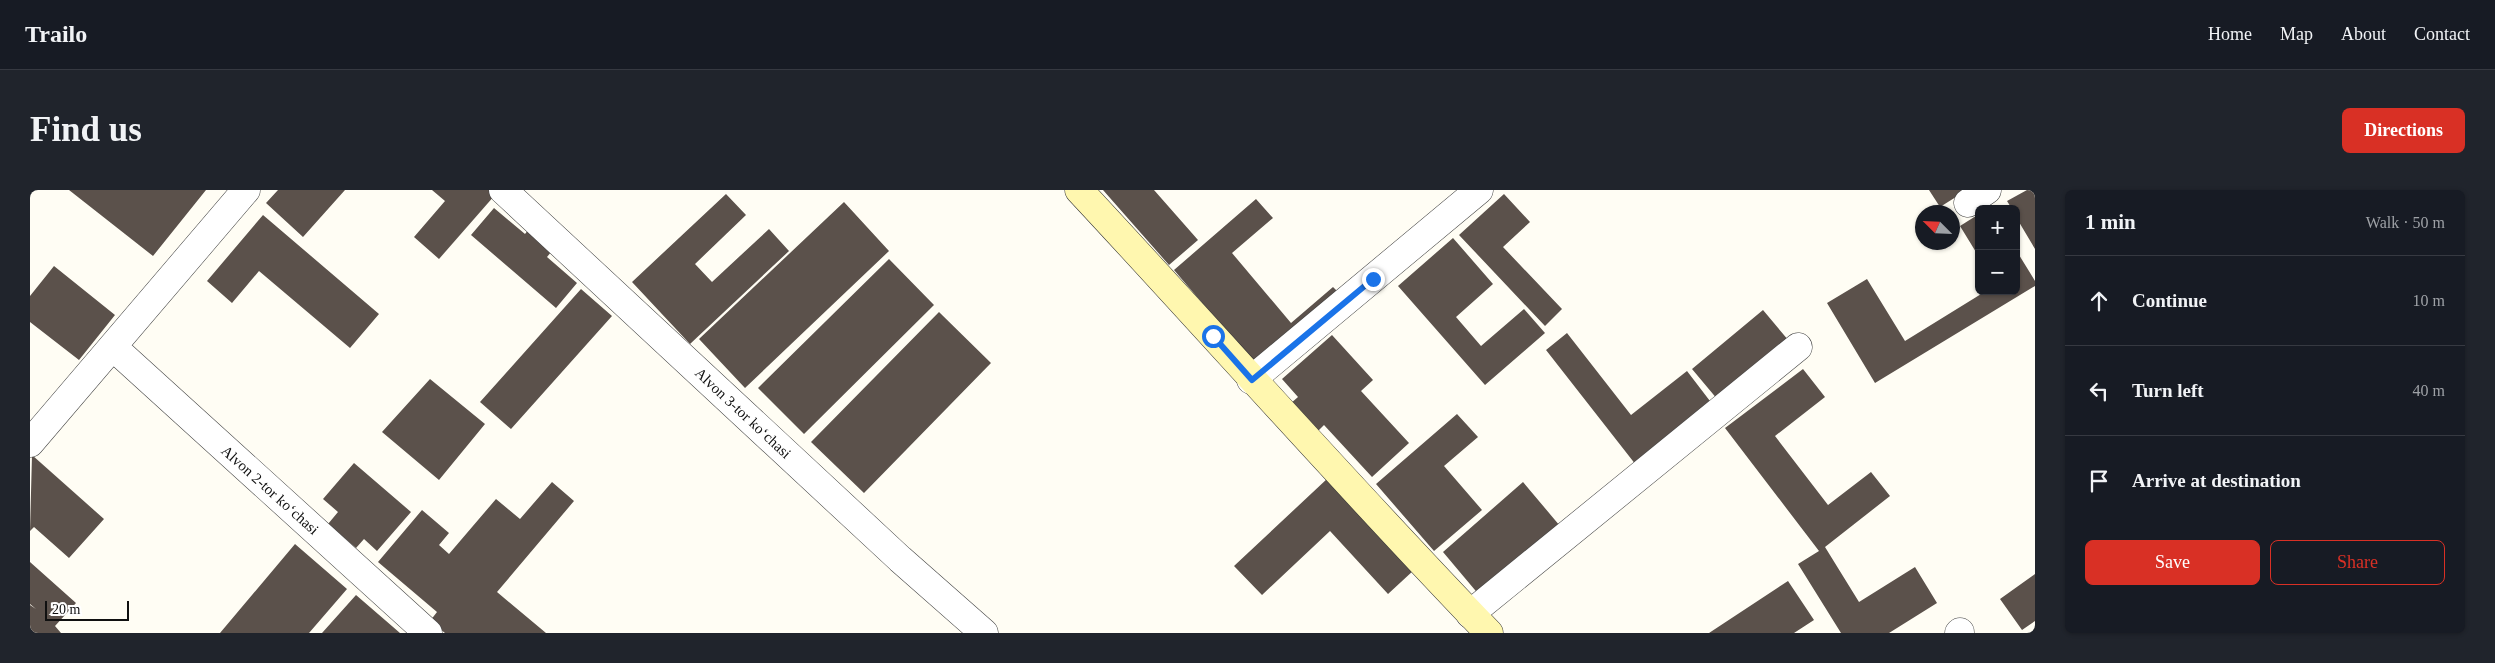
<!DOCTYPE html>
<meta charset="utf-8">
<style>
:root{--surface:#171b24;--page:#20242c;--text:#f1f3f6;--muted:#9ea1a6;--line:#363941;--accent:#d93025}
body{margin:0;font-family:Georgia,serif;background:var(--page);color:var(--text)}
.controls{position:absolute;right:15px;top:15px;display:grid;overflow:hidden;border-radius:8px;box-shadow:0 1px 4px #0004}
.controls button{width:45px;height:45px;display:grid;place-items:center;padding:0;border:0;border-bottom:1px solid var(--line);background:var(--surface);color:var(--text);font:25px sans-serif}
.compass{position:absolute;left:1885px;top:15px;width:45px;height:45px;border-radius:50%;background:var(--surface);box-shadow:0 1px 4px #0004;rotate:294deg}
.scale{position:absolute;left:15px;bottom:12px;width:84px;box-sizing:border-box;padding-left:5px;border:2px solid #101010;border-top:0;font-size:14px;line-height:18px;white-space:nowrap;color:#101010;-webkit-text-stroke:4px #fff;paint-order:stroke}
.stop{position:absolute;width:15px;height:15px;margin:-11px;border:4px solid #1a73e8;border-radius:50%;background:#fff}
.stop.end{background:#1a73e8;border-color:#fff;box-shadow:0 1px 5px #0008}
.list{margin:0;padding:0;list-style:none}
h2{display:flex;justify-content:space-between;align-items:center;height:65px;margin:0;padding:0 20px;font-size:21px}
h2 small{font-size:16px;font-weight:400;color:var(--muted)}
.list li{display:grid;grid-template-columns:32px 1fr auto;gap:15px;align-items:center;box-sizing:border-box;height:90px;padding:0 20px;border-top:1px solid var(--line)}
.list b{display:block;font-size:19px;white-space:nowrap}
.list em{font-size:16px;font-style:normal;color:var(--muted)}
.actions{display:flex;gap:10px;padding:15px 20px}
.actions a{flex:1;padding:11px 0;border:1px solid var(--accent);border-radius:8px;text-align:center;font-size:18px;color:var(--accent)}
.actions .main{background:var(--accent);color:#fff}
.icon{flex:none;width:28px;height:28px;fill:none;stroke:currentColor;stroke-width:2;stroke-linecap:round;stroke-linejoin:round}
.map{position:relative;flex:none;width:2005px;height:443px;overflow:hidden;border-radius:8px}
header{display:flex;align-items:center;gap:30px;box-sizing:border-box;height:70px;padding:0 25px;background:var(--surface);border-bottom:1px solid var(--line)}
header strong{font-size:24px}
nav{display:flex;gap:28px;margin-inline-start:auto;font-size:18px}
.intro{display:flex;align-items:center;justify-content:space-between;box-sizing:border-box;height:120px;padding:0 30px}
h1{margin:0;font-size:35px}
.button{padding:12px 22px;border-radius:8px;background:var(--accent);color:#fff;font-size:18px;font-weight:700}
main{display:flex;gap:30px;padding:0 30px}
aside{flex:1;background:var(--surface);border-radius:8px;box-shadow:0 1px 4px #0004}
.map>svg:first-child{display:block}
.building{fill:#5b514b}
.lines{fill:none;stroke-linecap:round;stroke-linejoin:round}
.street-casing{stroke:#434343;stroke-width:29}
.secondary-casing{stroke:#323232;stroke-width:29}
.street{stroke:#fff;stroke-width:28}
.secondary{stroke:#fff7af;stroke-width:28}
.route{stroke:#1a73e8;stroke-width:6}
.labels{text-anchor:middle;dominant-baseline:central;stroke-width:5;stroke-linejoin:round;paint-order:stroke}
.street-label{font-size:15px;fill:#101010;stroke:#fff}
</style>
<header>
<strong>Trailo</strong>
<nav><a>Home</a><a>Map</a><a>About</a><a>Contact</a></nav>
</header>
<div class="intro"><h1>Find us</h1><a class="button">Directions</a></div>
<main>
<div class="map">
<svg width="2005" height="443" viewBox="0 0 2005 443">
<rect width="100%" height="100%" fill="#fffdf4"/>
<path class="building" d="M 39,0 L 176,0 L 123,66 Z
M 248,0 L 315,0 L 273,47 L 236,13 Z
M 402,0 L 459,0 L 465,5 L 409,69 L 384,47 L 415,11 Z
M 1073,0 L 1124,0 L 1168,50 L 1139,75 Z
M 1899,0 L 1937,0 L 1910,17 Z
M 1997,0 L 2005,0 L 2005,59 L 1986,27 L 1986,19 L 1982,19 L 1977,11 Z
M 696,4 L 716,25 L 665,74 L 682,92 L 739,39 L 759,61 L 660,154 L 602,92 Z
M 1474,4 L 1500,32 L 1473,57 L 1532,119 L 1515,136 L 1429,45 Z
M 1226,9 L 1243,28 L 1202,63 L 1261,133 L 1303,97 L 1311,105 L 1227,177 L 1144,80 Z
M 814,12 L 859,61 L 715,198 L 669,149 Z
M 464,18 L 495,44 L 502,35 L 526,56 L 517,67 L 547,93 L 526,118 L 441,45 Z
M 1949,24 L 1949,67 L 1930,36 Z
M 233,25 L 349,124 L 320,158 L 229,81 L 202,113 L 177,91 Z
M 1423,48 L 1463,94 L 1426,127 L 1451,156 L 1494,119 L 1515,143 L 1455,195 L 1368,96 Z
M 1986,60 L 2005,91 L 2005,96 L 1845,193 L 1797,113 L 1837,89 L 1875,151 L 1956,101 L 1986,101 Z
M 859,69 L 904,115 L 774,244 L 728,198 Z
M 24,76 L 85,125 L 49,170 L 0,132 L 0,106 Z
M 551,99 L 582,126 L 481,239 L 450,212 Z
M 1733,120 L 1759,151 L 1688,210 L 1662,179 Z
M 909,122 L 961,173 L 834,303 L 781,252 Z
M 1537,143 L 1601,225 L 1657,181 L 1683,215 L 1606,275 L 1516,160 Z
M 1302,145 L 1343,190 L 1331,201 L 1379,253 L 1342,287 L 1294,235 L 1286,243 L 1260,214 L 1268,207 L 1252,189 Z
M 1773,179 L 1795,207 L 1745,246 L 1798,315 L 1841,282 L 1860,306 L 1795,357 L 1829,412 L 1885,377 L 1907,413 L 1859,443 L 1811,443 L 1768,374 L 1789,361 L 1695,238 Z
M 400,189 L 455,234 L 409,290 L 352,242 Z
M 1427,224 L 1448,247 L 1414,276 L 1452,320 L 1404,361 L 1346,294 Z
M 2,265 L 74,329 L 39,368 L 4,337 L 0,341 Z
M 324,273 L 381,322 L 347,361 L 334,349 L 326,358 L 298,334 L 308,322 L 293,309 Z
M 1298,288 L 1384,380 L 1358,404 L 1300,341 L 1232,405 L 1204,376 Z
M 522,292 L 544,311 L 467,402 L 516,443 L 415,443 L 400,431 L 407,422 L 348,372 L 392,320 L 419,343 L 409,355 L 419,364 L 466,309 L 490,329 Z
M 1493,292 L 1530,336 L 1450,406 L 1413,362 Z
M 265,354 L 317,399 L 279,443 L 190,443 Z
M 0,372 L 46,413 L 25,436 L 31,443 L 0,443 L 0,415 L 6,419 L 0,414 Z
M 2005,384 L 2005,431 L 1992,440 L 1970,409 Z
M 1758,391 L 1784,430 L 1764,443 L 1679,443 Z
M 326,405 L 370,443 L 292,443 Z"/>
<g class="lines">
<defs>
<path id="street" d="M 473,0 L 870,369 L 954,443
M 1938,13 L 1957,0
M 83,157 L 398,443
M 1221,190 L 1449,0
M 0,253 L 216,0
M 1440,424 L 1768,157
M 1929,443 L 1930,442"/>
<path id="secondary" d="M 1049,0 C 1186,147 1319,298 1459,443"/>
</defs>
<use href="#street" class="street-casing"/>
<use href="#secondary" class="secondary-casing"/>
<use href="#street" class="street"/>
<use href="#secondary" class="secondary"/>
</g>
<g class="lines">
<path class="route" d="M 1183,146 L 1222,190 L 1343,89"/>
</g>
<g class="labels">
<g class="street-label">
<text transform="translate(713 223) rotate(43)">Alvon 3-tor ko‘chasi</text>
<text transform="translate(240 300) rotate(42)">Alvon 2-tor ko‘chasi</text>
</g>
</g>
</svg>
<div class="controls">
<button>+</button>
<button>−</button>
</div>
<svg class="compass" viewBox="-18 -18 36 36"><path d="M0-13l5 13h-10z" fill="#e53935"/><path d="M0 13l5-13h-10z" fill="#9ea1a6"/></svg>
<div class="scale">20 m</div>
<div class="stop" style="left:1183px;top:146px"></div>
<div class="stop end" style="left:1343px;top:89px"></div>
</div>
<aside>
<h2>1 min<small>Walk · 50 m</small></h2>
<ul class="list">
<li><svg class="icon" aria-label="ahead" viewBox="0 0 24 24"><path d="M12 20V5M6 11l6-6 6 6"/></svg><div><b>Continue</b></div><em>10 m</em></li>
<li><svg class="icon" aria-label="left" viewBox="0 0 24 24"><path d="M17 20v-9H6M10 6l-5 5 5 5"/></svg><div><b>Turn left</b></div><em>40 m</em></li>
<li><svg class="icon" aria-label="arrive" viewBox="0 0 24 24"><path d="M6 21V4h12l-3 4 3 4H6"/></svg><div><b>Arrive at destination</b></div></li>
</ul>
<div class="actions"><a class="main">Save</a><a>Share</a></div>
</aside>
</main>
